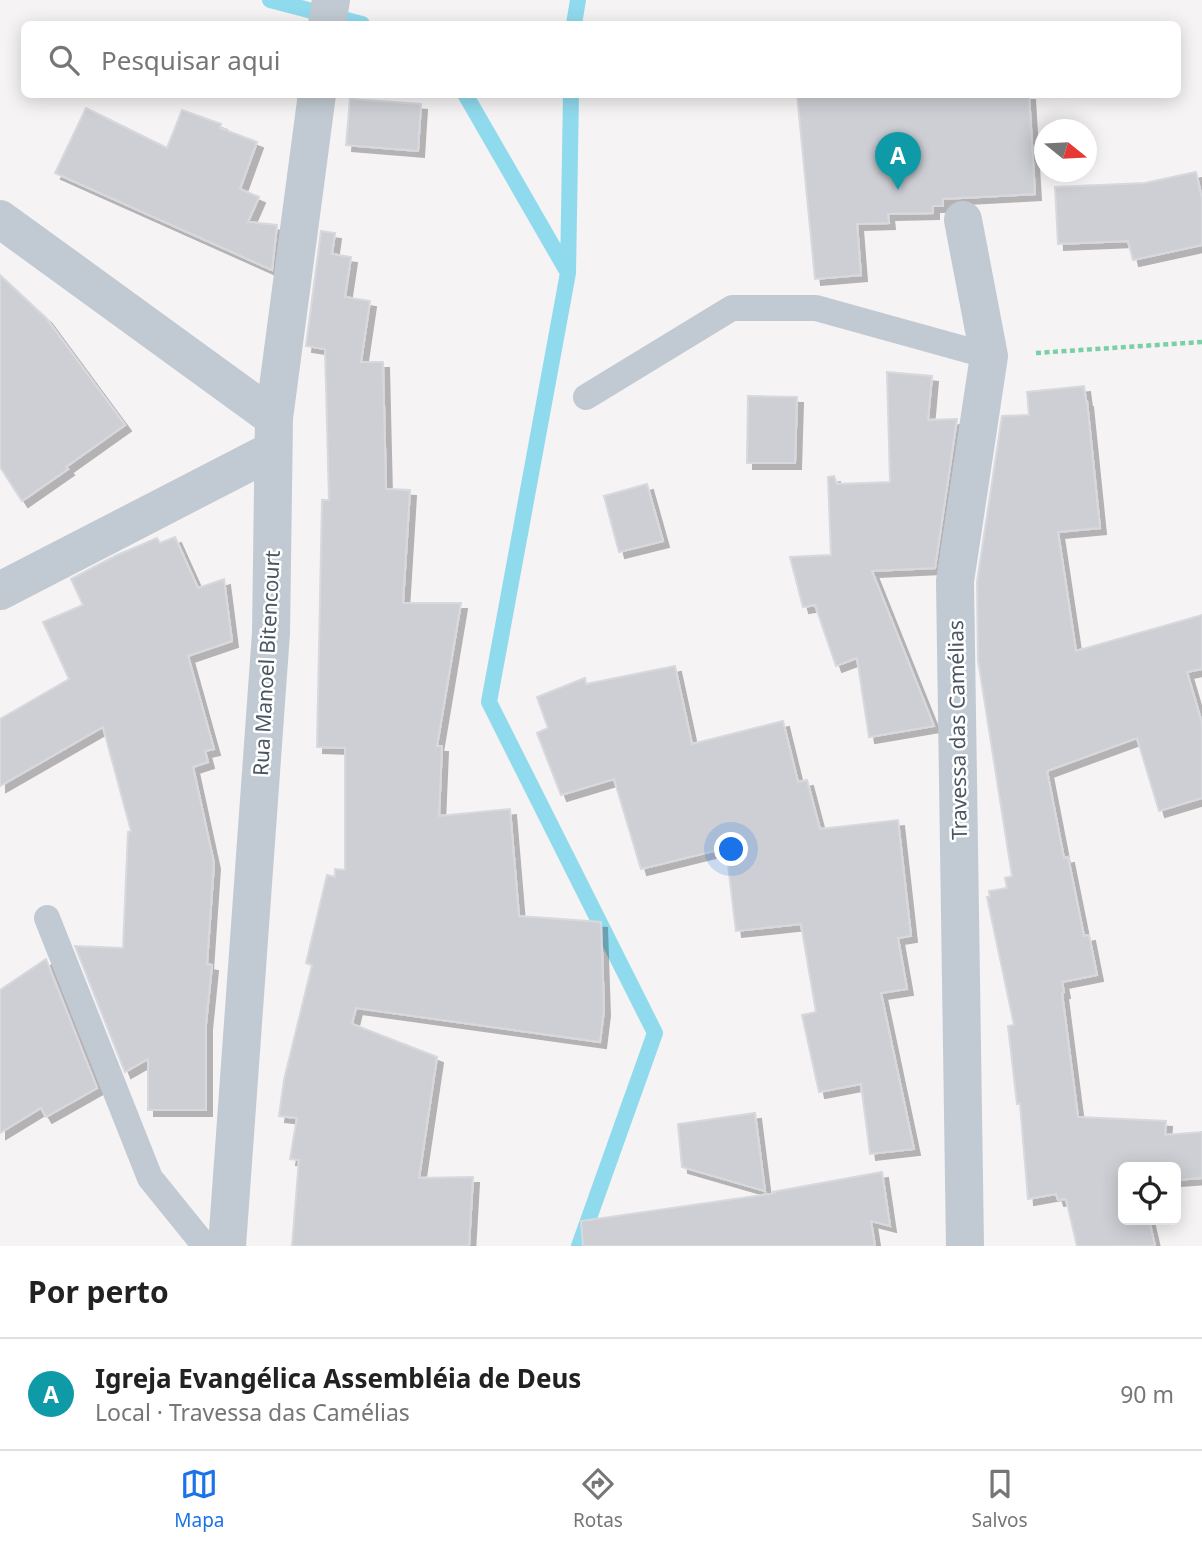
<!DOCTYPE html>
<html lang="pt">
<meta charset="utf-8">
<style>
:root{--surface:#fff;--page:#f2f2f2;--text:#222;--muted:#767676;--line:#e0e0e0;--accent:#1a73e8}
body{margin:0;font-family:"Noto Sans",sans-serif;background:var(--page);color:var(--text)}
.controls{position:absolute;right:21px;bottom:21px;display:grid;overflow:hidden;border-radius:10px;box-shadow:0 4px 18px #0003}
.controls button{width:63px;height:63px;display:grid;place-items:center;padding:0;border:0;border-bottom:2px solid var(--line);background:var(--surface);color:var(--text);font:35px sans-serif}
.compass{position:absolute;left:1034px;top:119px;width:63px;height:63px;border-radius:50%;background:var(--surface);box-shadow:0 4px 18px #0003;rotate:108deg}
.you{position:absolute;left:732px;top:850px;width:24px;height:24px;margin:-18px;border:5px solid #fff;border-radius:50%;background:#1a73e8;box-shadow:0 0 0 10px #1a73e833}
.badge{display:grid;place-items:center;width:46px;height:46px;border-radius:50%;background:var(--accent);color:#fff;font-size:23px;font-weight:700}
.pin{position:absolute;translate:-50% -58px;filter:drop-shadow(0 2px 4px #0008)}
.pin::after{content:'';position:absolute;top:37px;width:24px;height:21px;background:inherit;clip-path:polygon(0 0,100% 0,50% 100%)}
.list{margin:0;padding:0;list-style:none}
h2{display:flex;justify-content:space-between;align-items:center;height:91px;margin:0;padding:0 28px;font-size:30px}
h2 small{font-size:23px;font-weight:400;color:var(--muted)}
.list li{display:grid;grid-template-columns:46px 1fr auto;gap:21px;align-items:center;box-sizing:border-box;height:112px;padding:0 28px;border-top:2px solid var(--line)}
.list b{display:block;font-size:26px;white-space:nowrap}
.list p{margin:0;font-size:23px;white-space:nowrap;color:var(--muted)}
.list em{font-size:23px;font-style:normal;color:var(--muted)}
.icon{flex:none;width:38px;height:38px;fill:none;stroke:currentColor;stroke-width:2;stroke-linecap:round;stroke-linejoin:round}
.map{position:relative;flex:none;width:1202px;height:1246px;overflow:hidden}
.search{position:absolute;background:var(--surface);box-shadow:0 4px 18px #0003;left:21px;right:21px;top:21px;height:77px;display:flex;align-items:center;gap:18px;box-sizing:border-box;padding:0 24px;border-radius:10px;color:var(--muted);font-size:26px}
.sheet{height:203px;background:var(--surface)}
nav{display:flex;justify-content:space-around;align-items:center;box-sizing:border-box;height:98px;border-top:2px solid var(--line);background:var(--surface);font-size:19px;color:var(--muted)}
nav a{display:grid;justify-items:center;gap:4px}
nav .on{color:var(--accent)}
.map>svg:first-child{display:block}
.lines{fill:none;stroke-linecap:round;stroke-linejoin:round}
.stream{stroke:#90daee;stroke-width:16}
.building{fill:#cdcfd5;stroke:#d7d9de;stroke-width:2;filter:url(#shadow)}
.path{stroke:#7ad0a6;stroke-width:4.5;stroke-dasharray:5 3.5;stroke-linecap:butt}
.lane{stroke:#c1cad2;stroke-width:26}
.street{stroke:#c1cad2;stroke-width:38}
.labels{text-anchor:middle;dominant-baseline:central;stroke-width:5;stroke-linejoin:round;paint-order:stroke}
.street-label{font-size:21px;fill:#4a5661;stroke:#fff}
</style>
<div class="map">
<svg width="1202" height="1246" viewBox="0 0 1202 1246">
<defs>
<filter id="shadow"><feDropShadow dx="6" dy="6" stdDeviation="0" flood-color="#0004"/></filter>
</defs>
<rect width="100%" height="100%" fill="#f5f3f3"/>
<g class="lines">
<path class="stream" d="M 270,0 L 362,24
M 574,24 L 578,0
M 465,94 L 567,271
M 571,94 L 568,273 L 489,702 L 655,1033 L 579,1246"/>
</g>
<path class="building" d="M 797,94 L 1029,94 L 1035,194 L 943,199 L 943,206 L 933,206 L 933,213 L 888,214 L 889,223 L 857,224 L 861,275 L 815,279 Z
M 350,99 L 421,104 L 418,151 L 346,145 Z
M 86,108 L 167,148 L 182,110 L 221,124 L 220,128 L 257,142 L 240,189 L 259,197 L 248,222 L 277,225 L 272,270 L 55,173 Z
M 1196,172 L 1202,198 L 1202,245 L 1133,260 L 1128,241 L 1058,244 L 1055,187 L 1145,183 Z
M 321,231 L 335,233 L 332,254 L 351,257 L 345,297 L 370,301 L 361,362 L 383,362 L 386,489 L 410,490 L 403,603 L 461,603 L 437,746 L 442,746 L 439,816 L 510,809 L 519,916 L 601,922 L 604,1010 L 600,1042 L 356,1008 L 352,1024 L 437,1057 L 419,1178 L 473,1177 L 469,1246 L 292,1246 L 299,1160 L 290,1159 L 297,1118 L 279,1116 L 284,1080 L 312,965 L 306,963 L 327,875 L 335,877 L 335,869 L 345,870 L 345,748 L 317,747 L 322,500 L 329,500 L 325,349 L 306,346 Z
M 0,275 L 46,318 L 125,425 L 66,467 L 68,469 L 22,501 L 0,467 Z
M 887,372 L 932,376 L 928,420 L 957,419 L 935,568 L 872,571 L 934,726 L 869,737 L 857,658 L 836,666 L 815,605 L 803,607 L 790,557 L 831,555 L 828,477 L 834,476 L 837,484 L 890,482 Z
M 1084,386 L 1086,401 L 1087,401 L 1100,528 L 1058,532 L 1076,651 L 1202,615 L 1202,669 L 1187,672 L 1202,723 L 1202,798 L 1159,811 L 1137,738 L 1047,771 L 1064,858 L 1068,857 L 1084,936 L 1089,935 L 1097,975 L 1062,982 L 1064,992 L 1062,993 L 1078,1117 L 1166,1121 L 1165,1135 L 1202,1132 L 1202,1178 L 1176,1180 L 1176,1167 L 1123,1167 L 1123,1220 L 1149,1220 L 1155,1246 L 1077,1246 L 1066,1199 L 1058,1200 L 1056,1194 L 1028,1199 L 1020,1104 L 1017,1104 L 1008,1026 L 1014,1025 L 987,897 L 990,897 L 989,891 L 1007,888 L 1005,878 L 1012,876 L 978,660 L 977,582 L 1002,416 L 1029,415 L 1027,392 Z
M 748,396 L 797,397 L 795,463 L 747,463 Z
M 647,484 L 663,541 L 619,552 L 604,496 Z
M 175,537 L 198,588 L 224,579 L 232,641 L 188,656 L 214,749 L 205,751 L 208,762 L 193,767 L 214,863 L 207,964 L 212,965 L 206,1024 L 206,1110 L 148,1110 L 148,1059 L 125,1072 L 75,946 L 123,948 L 128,832 L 131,831 L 103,727 L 0,786 L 0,719 L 69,679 L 43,622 L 83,605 L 71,579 L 115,556 L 157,538 L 160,543 Z
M 675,666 L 692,744 L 783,721 L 798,782 L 807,780 L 820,829 L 898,820 L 911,936 L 898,938 L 907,989 L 881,993 L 914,1149 L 870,1154 L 861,1084 L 819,1092 L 802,1015 L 816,1012 L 801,924 L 736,931 L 726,848 L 641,869 L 614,779 L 561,795 L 537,733 L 548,728 L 537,697 L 585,678 L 586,684 Z
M 46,959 L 97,1088 L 46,1117 L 41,1108 L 0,1133 L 0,990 Z
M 755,1113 L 765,1191 L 682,1167 L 678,1124 Z
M 882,1172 L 890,1226 L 871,1221 L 875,1246 L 583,1246 L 581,1221 L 776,1193 L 772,1192 Z"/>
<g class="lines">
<path class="path" d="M 1036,353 L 1202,342"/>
<path class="lane" d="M 586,397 L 732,308 L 816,308 L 989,356
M 47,918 L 150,1178 L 205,1246"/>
<path class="street" d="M 327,24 L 331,0
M 0,219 L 274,418 L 271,633 L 227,1246
M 963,220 L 989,356 L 955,581 L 965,1246
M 274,418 L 317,94
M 0,591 L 273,450"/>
</g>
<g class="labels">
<g class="street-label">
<text transform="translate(266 663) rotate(-87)">Rua Manoel Bitencourt</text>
<text transform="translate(957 730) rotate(-91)">Travessa das Camélias</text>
</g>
</g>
</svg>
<div class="controls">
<button><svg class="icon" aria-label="locate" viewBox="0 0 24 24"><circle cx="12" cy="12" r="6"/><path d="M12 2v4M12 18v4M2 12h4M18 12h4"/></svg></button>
</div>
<svg class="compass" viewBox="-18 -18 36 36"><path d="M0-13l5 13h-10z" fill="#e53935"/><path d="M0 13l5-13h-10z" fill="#767676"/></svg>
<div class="you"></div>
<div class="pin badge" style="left:898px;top:190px;background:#0f9aa8">A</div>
<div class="search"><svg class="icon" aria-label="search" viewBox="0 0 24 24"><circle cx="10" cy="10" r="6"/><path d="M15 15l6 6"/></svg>Pesquisar aqui</div>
</div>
<section class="sheet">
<h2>Por perto<small></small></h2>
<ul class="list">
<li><span class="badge" style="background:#0f9aa8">A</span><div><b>Igreja Evangélica Assembléia de Deus</b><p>Local · Travessa das Camélias</p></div><em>90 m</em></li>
</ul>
</section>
<nav>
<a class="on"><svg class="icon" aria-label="map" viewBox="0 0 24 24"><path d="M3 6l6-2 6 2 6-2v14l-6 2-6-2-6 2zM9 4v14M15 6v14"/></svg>Mapa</a>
<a><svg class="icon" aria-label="directions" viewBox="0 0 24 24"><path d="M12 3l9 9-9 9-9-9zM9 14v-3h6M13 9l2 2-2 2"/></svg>Rotas</a>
<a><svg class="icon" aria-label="saved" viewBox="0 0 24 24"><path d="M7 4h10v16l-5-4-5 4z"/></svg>Salvos</a>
</nav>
